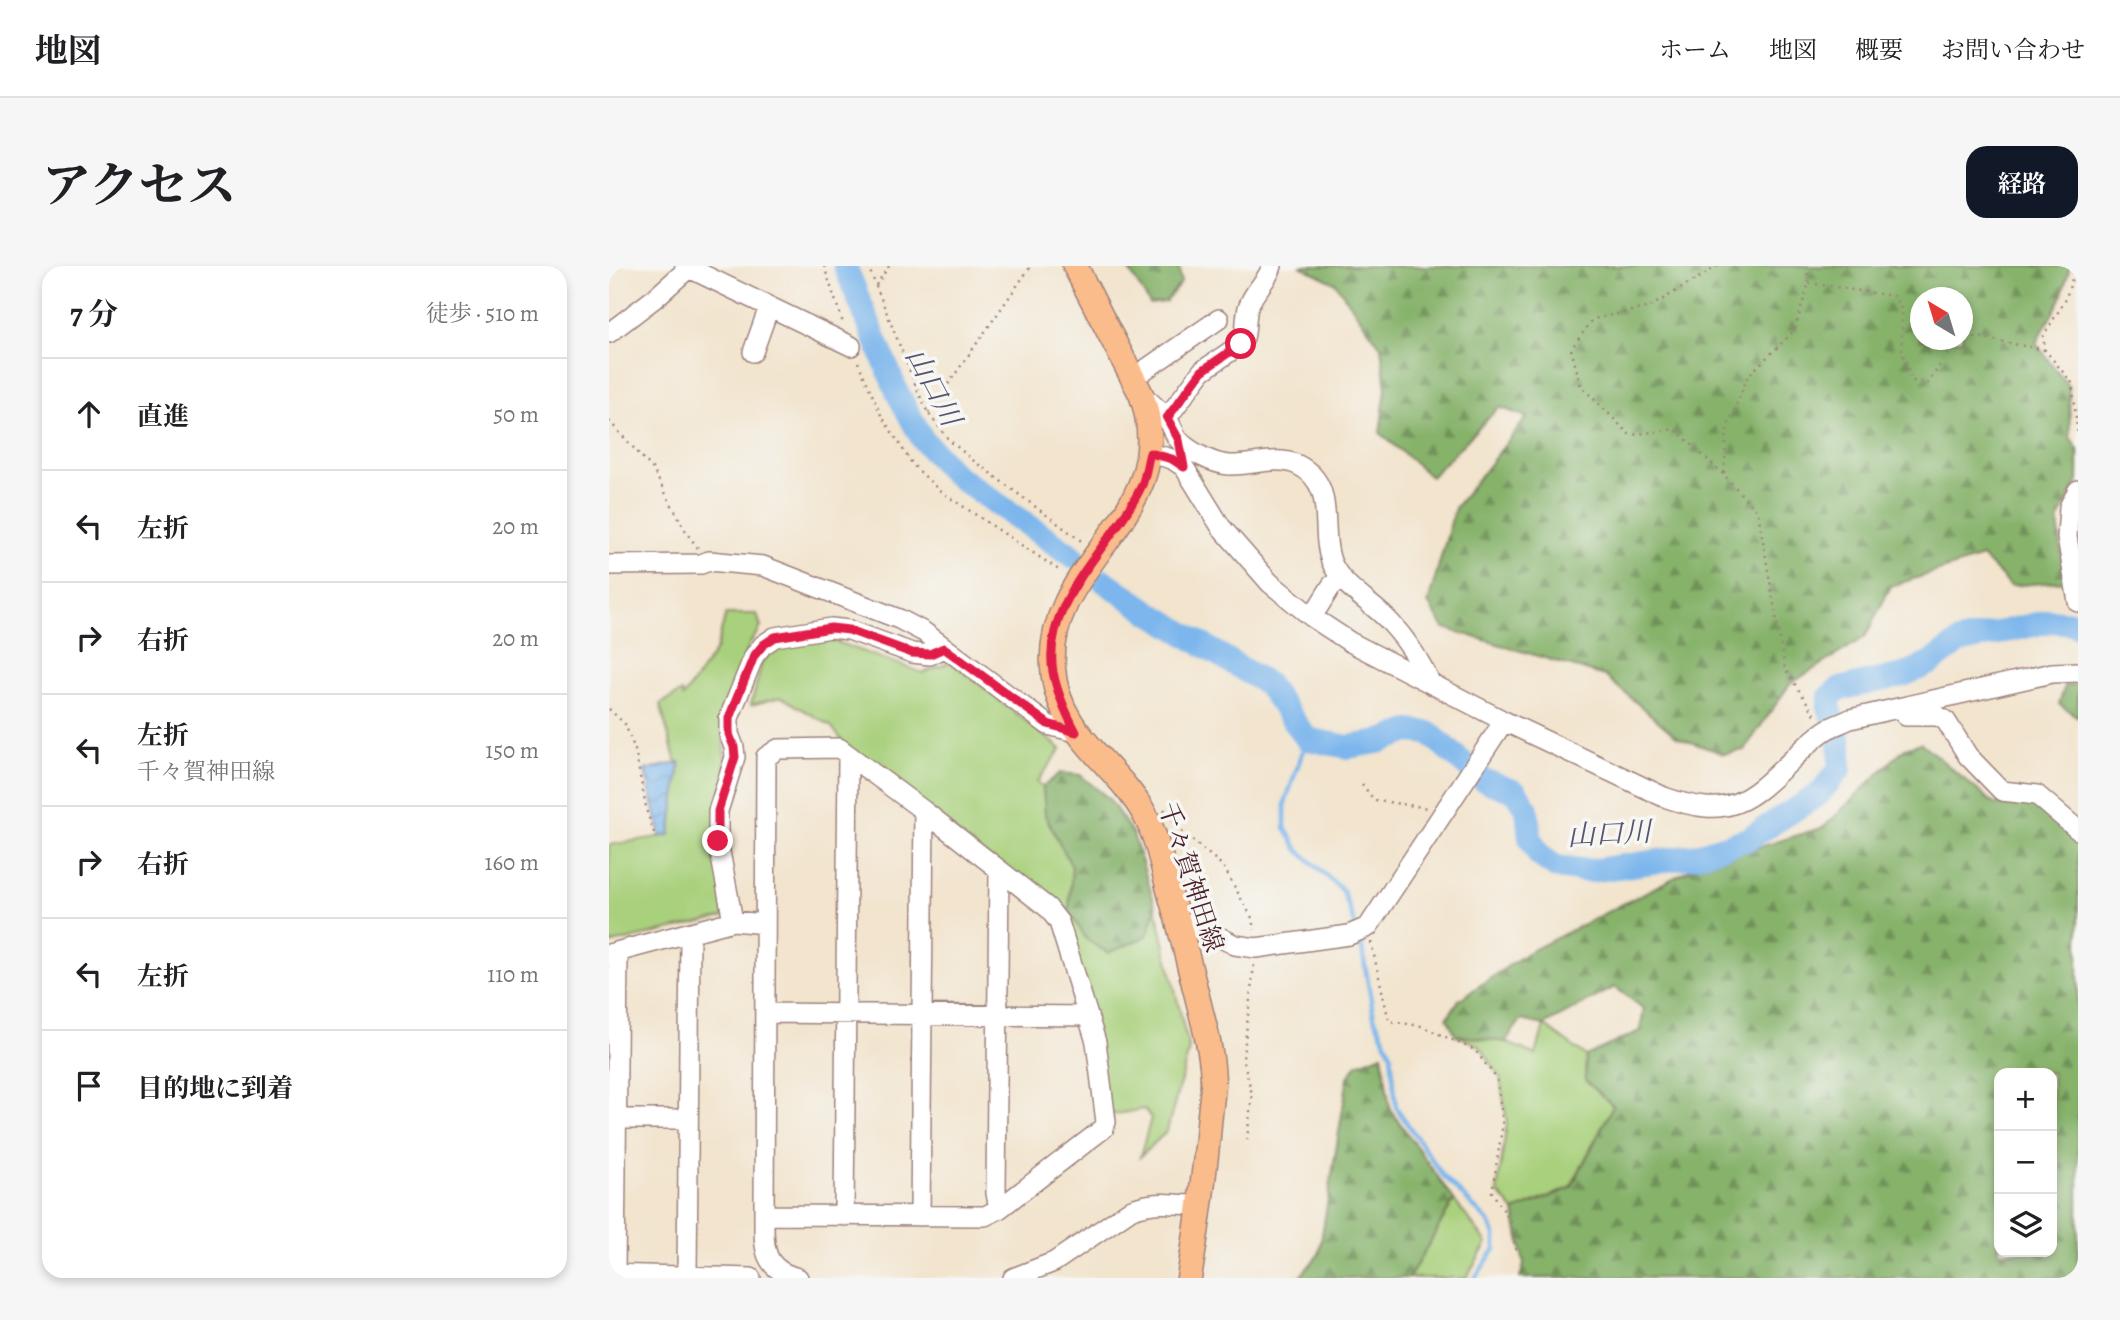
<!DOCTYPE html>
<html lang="ja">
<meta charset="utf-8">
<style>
:root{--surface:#fff;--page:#f6f6f6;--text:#202124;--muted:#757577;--line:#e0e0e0;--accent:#111827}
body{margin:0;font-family:Alegreya,"Noto Serif JP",serif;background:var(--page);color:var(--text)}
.controls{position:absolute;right:21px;bottom:21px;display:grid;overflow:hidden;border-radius:14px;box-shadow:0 4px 10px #0003}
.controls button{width:63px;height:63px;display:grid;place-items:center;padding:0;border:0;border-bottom:2px solid var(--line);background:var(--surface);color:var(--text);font:35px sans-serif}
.compass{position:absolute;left:1301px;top:21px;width:63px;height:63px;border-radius:50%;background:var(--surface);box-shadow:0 4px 10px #0003;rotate:322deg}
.stop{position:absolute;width:21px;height:21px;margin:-16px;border:5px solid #e11d48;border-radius:50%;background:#fff}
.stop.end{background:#e11d48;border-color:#fff;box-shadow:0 2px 7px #0008}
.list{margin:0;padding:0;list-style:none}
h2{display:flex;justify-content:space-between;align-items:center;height:91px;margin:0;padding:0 28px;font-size:30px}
h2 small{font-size:23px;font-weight:400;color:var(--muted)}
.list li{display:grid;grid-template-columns:46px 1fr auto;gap:21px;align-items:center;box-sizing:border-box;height:112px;padding:0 28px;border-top:2px solid var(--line)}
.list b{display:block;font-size:26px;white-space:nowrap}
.list p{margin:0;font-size:23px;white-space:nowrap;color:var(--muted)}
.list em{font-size:23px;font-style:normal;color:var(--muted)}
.icon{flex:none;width:38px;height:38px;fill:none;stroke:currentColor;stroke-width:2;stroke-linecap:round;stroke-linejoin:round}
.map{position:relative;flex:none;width:1469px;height:1012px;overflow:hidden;border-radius:21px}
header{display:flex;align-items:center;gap:42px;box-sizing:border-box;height:98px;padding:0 35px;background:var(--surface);border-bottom:2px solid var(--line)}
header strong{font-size:33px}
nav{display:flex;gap:38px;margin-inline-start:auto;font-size:24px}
.intro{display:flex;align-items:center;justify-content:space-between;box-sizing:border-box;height:168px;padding:0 42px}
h1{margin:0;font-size:49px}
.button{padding:18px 32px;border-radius:21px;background:var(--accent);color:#fff;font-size:24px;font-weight:700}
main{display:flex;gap:42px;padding:0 42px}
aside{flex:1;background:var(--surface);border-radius:21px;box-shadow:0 4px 10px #0003}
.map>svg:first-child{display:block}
.green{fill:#a9d07b;stroke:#7a7853;stroke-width:2}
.forest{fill:url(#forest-firs);stroke:#68684b;stroke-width:2;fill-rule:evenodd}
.water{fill:url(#water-waves);stroke:#626a8c;stroke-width:2}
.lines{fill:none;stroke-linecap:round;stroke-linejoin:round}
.stream{stroke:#7bb6ec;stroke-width:4.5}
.river{stroke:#7bb6ec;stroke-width:24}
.minor-casing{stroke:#9e827c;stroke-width:22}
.major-casing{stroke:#9e827c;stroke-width:27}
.path{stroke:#9e827c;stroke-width:2.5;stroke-dasharray:2 5;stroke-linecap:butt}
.minor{stroke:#fff;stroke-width:19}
.major{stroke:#fabc8b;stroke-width:24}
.route{stroke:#e11d48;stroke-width:9}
.labels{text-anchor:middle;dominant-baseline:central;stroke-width:7;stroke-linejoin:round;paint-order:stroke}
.street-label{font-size:26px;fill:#4a1f2b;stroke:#f6f6f2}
.water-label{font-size:28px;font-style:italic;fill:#5b546f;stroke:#f6f6f2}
</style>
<header>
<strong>地図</strong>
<nav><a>ホーム</a><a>地図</a><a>概要</a><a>お問い合わせ</a></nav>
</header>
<div class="intro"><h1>アクセス</h1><a class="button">経路</a></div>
<main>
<aside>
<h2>7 分<small>徒歩 · 510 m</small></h2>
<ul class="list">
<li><svg class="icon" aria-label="ahead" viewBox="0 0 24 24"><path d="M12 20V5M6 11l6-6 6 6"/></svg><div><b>直進</b></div><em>50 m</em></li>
<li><svg class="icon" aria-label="left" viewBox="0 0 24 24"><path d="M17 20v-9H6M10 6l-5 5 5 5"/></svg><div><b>左折</b></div><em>20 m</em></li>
<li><svg class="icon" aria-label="right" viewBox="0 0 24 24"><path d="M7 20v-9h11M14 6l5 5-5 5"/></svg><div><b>右折</b></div><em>20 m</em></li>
<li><svg class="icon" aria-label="left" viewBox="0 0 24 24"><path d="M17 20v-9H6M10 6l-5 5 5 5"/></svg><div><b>左折</b><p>千々賀神田線</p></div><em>150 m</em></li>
<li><svg class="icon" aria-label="right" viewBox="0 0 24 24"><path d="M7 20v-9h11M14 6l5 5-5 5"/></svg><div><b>右折</b></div><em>160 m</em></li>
<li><svg class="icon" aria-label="left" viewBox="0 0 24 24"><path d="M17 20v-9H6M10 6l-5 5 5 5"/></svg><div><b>左折</b></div><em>110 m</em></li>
<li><svg class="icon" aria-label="arrive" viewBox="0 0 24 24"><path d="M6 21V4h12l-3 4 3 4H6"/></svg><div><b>目的地に到着</b></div></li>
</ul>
</aside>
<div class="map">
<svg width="1469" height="1012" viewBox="0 0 1469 1012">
<defs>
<pattern id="forest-firs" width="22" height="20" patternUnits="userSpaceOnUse" patternTransform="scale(1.75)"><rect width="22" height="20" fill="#86b26b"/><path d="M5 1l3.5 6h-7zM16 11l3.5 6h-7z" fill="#709058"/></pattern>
<pattern id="water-waves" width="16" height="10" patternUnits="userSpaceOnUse" patternTransform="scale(1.75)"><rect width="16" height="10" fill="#7bb6ec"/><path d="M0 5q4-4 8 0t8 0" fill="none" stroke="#6793bf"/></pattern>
</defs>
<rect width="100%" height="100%" fill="#f6f6f2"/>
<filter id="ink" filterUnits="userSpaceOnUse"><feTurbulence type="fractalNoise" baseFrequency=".0143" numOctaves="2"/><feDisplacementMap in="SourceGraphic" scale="14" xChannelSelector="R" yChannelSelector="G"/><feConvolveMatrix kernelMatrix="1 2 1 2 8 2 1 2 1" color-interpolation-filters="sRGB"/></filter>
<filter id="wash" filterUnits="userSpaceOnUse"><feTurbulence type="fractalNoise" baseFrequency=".00686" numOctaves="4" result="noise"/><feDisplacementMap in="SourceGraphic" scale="28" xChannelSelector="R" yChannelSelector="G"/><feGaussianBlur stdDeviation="1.57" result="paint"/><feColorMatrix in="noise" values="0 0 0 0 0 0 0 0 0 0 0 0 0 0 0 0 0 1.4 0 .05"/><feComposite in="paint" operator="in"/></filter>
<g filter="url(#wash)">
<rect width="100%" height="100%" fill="#f2e4cd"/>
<path class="green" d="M 117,348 L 148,348 L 152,361 L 141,377 L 112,450 L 116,493 L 115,651 L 0,678 L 0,579 L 61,569 L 71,497 L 66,493 L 51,438 L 73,426 L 74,431 L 107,384 Z
M 222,374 L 314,407 L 342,396 L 452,483 L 428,516 L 434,521 L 436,549 L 463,601 L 460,646 L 538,670 L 547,642 L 580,784 L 558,865 L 531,891 L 542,852 L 535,843 L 502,849 L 452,649 L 235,477 L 222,460 L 172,431 L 142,439 L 154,393 L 172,378 Z
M 935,759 L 977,790 L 976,814 L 1004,840 L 961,922 L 905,945 L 888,925 L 898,857 L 891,811 L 871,780 L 847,769 L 896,776 L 927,789 Z
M 845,934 L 878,977 L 857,1012 L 800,1012 Z"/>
<path class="forest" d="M 512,0 L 570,0 L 572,17 L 556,36 L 541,38 L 520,4 Z
M 691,0 L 1461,0 L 1452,32 L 1427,77 L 1460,121 L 1461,171 L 1469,184 L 1469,214 L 1449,255 L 1456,315 L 1402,320 L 1373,291 L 1282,320 L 1256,371 L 1181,418 L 1135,484 L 1115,488 L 1068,471 L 996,410 L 835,362 L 819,337 L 846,242 L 918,151 L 890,141 L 822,211 L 771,167 L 777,123 L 772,81 L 726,17 ZM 1311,32 L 1353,32 L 1353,74 L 1311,74 Z
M 1469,418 L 1469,451 L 1450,438 L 1456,420 Z
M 1312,477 L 1385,538 L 1428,539 L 1469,573 L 1469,1012 L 911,1012 L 915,998 L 905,945 L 962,922 L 1004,840 L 976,814 L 977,790 L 1031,765 L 1035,743 L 1006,721 L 935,759 L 912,754 L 896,776 L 847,769 L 838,752 L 850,734 L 918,687 L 1084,602 L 1215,561 L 1296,482 ZM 1390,807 L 1443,807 L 1443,986 L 1390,986 Z
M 451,507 L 471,509 L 500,533 L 524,568 L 547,642 L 538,670 L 499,687 L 478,674 L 460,646 L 463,601 L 436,549 L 434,521 Z
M 773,788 L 781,843 L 845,934 L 800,1012 L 690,1012 L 710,988 L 739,811 L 748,798 Z"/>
<path class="water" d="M 71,496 L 61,569 L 52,571 L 36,504 Z"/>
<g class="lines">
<path class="stream" d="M 698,473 L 676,537 L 676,562 L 689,584 L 734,625 L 746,659
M 751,671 L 765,751 L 782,788 L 787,841 L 834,910 L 879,955 L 886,969 L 886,983 L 866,1012"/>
<path class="river" d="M 236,0 L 289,128 L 314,174 L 345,208 L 465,291
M 495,315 L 540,346 L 658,418 L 698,473 L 739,481 L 769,476 L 800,465 L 820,467 L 874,514 L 907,526 L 918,543 L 921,572 L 930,589 L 947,601 L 980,605 L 1085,590 L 1139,573 L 1210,528 L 1231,503 L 1231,477 L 1220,440 L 1221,430 L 1230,423 L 1294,409 L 1322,397 L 1350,376 L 1441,355 L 1465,357 L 1469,360"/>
</g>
</g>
<g filter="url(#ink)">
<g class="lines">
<defs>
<path id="minor" d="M 76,0 L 242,80
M 0,67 L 46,32 L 82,0
M 144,86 L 160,41
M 524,112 L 610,53
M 532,128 C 540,135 548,142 556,150 C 562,156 564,166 569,173 C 579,185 604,198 620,199 C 643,200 667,189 689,199 C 729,219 710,263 722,295 C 732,320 759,334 777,352 C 797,372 810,393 822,418
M 558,152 L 593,105 L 632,78 C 639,69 635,51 640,39 C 646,23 658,16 663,0
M 541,187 L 563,193 L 575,201 L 612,261 L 661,317 L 703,351 L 741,376 L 895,455 L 1055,531 C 1123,555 1140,535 1188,489 C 1196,481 1206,471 1217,464 C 1224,460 1233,457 1241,453 L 1443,407 L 1469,406
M 1469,224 L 1460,241 L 1458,271 L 1469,336
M 0,299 L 92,298 L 100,295 L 154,300 L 290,353 L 315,366 L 439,459 L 467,466
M 703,351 L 723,319 L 734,315
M 1297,446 L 1297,450 L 1329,450 L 1337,455 L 1359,490 L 1393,525 L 1428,529 L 1469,564
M 390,604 L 387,927 L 390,943
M 124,655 L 109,575 L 109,545 L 126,491 L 125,481 L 120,468 L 120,452 L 145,390 L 154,379 L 166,371 L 222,362 L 240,364 L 303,387 L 321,389 L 335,382
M 569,655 L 585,658 L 626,679 L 647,682 L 740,669 L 759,661 L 895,455
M 0,688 L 124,655 L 156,658
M 156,747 L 479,750
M 7,853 L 79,853
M 155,949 L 376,950 L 390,943 L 495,862 L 497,856 L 487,776 L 450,656 L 439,642 L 315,545 L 230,482 L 169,483 L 157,491 C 156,644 156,797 155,949 C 155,981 153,1003 189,1012
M 235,950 L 239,489
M 311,950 L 315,545
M 0,1008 L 142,1012
M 78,1009 L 81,667
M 6,1012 L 9,686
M 404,1012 L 445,996 L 523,943 C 547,934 567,938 592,940"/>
<path id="major" d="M 466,0 L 532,128 C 576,250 436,292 444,402 C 448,468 506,496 535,547 C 550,574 555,609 564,638 C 573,668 580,699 588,730 C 595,759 604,788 604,818 C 603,835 600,853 599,871 C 594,918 588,965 580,1012"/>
</defs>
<use href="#minor" class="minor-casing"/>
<use href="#major" class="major-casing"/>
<path class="path" d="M 215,0 L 234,57
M 259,0 L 308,123 L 319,147 L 340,174 L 365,195 L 475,277
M 1109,0 L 1041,41 L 984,53 L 962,83 L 972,120 L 1021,169 L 1066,163 L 1115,209
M 1197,0 L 1200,17 L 1185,65 L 1139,110 L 1118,162 L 1115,209 L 1149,246 L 1176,403 L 1207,450
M 1467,0 L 1456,35 L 1434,70 L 1436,84 L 1463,117 L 1469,170
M 1200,17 L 1284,30 L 1293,44 L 1293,86 L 1303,115 L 1319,117 L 1346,76 L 1369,71 L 1436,84
M 267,19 L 280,0
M 249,96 L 272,149 L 304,199 L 331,225 L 453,306
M 319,147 L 422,0
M 0,155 L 43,202 L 79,269 L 89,282
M 0,443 L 16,458 L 26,484 L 38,546 L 47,572
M 753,518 L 765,534 L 819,542
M 555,543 L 570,563 L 614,600 L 643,652 L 645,664
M 762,676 L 780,755 L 812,760 L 866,784 L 888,813 L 894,857 L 883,926 L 902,956 L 907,985
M 638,874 L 643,828 L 634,793 L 645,699"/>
<use href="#minor" class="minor"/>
<use href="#major" class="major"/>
</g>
</g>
<g class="lines" filter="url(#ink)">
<path class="route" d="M 109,575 L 109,545 L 126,491 L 125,481 L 120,468 L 120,452 L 145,390 L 154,379 L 166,371 L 222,362 L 240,364 L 303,387 L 321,388 L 335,382 L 439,458 L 467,466 C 457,447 448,427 444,406 C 432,334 506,278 533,219 C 537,209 538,197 541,187 L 563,193 L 575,201 L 570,174 L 558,152 L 593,105 L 632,78"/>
</g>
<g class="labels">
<g class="street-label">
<text transform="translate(582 611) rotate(72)">千々賀神田線</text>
</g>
<g class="water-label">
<text transform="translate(324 121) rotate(62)">山口川</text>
<text transform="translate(1000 568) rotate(-3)">山口川</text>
</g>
</g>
</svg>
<div class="controls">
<button>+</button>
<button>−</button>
<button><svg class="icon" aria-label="layers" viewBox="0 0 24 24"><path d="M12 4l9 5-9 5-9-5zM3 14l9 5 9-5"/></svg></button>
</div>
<svg class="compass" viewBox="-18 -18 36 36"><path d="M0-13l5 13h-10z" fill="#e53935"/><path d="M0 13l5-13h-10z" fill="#757577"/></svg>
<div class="stop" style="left:632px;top:78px"></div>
<div class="stop end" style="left:109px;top:575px"></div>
</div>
</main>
